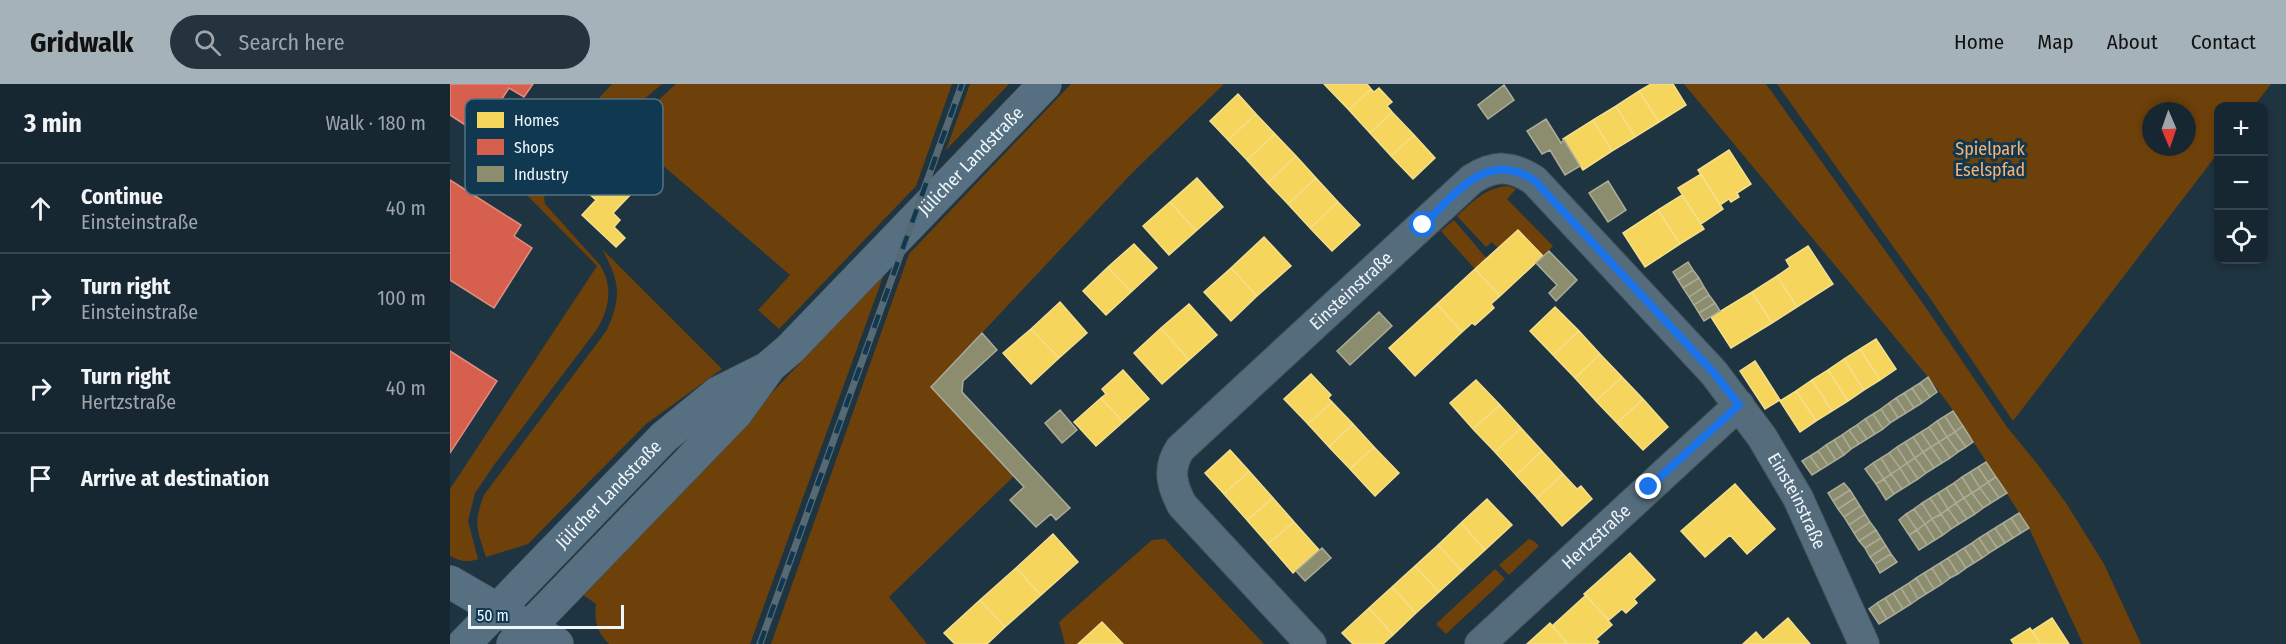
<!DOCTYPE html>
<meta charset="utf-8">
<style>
:root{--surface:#172731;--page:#24333d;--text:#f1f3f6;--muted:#9ea5ab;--line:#36444d;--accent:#a6b2ba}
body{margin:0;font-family:"Fira Sans Condensed",sans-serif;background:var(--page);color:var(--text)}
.controls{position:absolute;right:18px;top:18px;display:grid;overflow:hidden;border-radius:12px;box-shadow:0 3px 9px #0003}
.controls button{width:54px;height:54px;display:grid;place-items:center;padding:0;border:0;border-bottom:2px solid var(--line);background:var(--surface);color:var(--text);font:30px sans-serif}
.compass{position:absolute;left:1692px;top:18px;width:54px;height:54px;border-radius:50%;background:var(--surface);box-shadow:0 3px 9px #0003;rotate:178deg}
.scale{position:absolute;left:18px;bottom:15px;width:156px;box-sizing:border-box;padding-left:6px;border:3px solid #eff6fb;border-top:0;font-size:16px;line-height:21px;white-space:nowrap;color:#eff6fb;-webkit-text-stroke:4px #103850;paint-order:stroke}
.stop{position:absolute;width:18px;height:18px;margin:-14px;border:4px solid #1a73e8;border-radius:50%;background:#fff}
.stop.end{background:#1a73e8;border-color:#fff;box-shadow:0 2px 6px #0008}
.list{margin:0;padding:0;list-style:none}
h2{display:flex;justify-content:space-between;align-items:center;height:78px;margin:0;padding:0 24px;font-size:26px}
h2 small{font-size:20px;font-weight:400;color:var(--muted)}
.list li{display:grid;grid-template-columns:39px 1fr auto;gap:18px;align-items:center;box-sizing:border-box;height:90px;padding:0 24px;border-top:2px solid var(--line)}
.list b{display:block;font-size:22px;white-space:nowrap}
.list p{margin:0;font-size:20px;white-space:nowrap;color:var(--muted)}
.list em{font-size:20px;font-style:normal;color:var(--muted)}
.icon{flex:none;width:33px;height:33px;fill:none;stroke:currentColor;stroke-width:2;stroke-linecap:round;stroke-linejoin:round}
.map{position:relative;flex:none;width:1836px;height:560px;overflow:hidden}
header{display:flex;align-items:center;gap:36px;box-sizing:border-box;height:84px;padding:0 30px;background:var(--accent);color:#111}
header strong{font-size:28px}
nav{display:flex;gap:33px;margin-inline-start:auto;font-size:21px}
.search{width:420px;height:54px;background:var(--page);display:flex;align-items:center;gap:15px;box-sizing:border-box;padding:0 21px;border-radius:33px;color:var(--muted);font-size:22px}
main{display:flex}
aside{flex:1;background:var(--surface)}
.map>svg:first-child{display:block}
.green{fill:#6f410a;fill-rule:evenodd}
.homes{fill:#f6d55c;stroke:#f4df8c;stroke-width:1.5}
.shops{fill:#d6604d;stroke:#de8d81;stroke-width:1.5}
.industry{fill:#8c8c6e;stroke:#aaac98;stroke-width:1.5}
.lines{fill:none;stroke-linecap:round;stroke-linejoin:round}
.minor-casing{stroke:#435058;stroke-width:32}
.major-casing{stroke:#435058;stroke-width:34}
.minor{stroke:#556c7c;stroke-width:30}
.major{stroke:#567082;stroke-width:33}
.rail-casing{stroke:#566a75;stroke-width:7}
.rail{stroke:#103850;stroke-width:4.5;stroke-dasharray:14;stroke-linecap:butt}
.route{stroke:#1a73e8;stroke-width:8}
.labels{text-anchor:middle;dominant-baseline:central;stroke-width:6;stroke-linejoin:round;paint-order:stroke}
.park-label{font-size:18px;fill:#fab174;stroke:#103850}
.street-label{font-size:18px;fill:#eff6fb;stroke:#103850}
.key{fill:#103850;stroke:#537183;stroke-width:1.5}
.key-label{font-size:16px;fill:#eff6fb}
</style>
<header>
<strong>Gridwalk</strong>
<div class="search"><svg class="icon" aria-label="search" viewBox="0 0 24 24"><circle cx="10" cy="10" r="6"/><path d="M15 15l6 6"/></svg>Search here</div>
<nav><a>Home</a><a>Map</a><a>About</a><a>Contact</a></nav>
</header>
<main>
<aside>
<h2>3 min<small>Walk · 180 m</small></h2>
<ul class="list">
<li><svg class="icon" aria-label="ahead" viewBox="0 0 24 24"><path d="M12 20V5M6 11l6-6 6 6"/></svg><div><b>Continue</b><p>Einsteinstraße</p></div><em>40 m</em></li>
<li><svg class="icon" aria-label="right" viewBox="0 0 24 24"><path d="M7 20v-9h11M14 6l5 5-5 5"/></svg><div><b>Turn right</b><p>Einsteinstraße</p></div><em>100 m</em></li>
<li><svg class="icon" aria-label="right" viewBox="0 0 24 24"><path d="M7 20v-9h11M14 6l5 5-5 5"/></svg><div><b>Turn right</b><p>Hertzstraße</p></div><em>40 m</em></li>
<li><svg class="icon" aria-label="arrive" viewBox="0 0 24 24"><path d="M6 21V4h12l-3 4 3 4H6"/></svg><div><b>Arrive at destination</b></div></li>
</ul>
</aside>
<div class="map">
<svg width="1836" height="560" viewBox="0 0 1836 560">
<rect width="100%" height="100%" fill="#1f3441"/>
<path class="green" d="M 162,0 L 212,0 L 163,41 L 96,109 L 94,114 L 95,120 L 150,181 C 164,203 159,227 145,248 L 44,381 L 25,409 L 18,437 L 28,475 C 18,479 9,477 0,472 L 0,405 L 147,182 L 68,102 Z
M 226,0 L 502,0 L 466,102 L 329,245 L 308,226 L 340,191 L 174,48 Z
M 520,0 L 559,0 L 496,66 Z
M 621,0 L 774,0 L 683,88 L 481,303 L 564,392 L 439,513 L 477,560 L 321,560 L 459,170 Z
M 1234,0 L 1316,0 L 1474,221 L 1557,343 L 1589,382 L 1616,419 L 1654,480 L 1691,560 L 1633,560 L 1579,444 L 1503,326 L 1478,293 Z
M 1327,0 L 1821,0 L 1804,22 L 1768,22 L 1768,69 L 1563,337 L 1482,217 ZM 1701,27 L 1737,27 L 1737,63 L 1701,63 Z
M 1058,102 L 1066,105 L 1057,115 L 1103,162 L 1093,172 L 1068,146 L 1048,164 L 1042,158 L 1036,163 L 1007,132 C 1023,118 1036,103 1058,102 Z
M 1004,136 L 1037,175 L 1025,185 L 991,147 Z
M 152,165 L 272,285 L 196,340 L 78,460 L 36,473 C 27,446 23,439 34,411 L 157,246 C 172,211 170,198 152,165 Z
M 434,190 L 300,560 L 159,560 C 147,548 144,537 146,520 L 132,510 Z
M 715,455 L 814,560 L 673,560 L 652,538 L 628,560 L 615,560 L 609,538 L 702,456 Z
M 1079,455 L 1085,458 L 1089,462 L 1059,491 L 1049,481 Z
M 1045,485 L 1055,495 L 996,550 L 986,540 Z"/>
<path class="homes" d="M 874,0 L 917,0 L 921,5 L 899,26 Z
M 1201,0 L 1223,0 L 1236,21 L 1209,38 L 1189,7 Z
M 929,4 L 942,18 L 937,22 L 942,28 L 920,49 L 899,26 L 921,5 L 924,8 Z
M 1189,7 L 1209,38 L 1185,53 L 1166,22 Z
M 788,10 L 806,30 L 778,56 L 760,37 Z
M 1166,22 L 1185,53 L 1162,67 L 1143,36 Z
M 942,28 L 964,51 L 941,72 L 920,49 Z
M 806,30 L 825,50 L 797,76 L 778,56 Z
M 1143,36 L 1162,67 L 1133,86 L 1113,55 Z
M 825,50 L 846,72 L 818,99 L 797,76 Z
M 964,51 L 985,74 L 963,95 L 941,72 Z
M 1279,66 L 1301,100 L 1287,109 L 1289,113 L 1281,118 L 1279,115 L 1270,121 L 1248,86 Z
M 846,72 L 866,94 L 838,120 L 818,99 Z
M 157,86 L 182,109 L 163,129 L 170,136 L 164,143 L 175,154 L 166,163 L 132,131 L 146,116 L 137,108 Z
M 1251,90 L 1273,125 L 1251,140 L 1228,104 Z
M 747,94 L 773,123 L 746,147 L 720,118 Z
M 866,94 L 888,118 L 860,144 L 838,120 Z
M 1232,111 L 1254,145 L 1230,160 L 1208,126 Z
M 720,118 L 746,147 L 719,171 L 693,142 Z
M 888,118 L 910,141 L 882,167 L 860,144 Z
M 1208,126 L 1230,160 L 1195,183 L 1173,149 Z
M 1068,146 L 1093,172 L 1050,212 L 1025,185 Z
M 814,153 L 841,182 L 807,212 L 781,184 Z
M 684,160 L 707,184 L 681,208 L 658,183 Z
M 1358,162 L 1383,200 L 1347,223 L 1327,192 L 1340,183 L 1336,176 Z
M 658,183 L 681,208 L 656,231 L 633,207 Z
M 781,184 L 807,212 L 781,237 L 754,208 Z
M 1025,185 L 1050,212 L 1041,220 L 1044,224 L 1025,241 L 1022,239 L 1012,248 L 987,220 Z
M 1327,192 L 1347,223 L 1322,239 L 1302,208 Z
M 1302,208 L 1322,239 L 1281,264 L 1261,233 Z
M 610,218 L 637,249 L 609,274 L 581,245 Z
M 739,220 L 767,251 L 739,276 L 711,244 Z
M 987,220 L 1012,248 L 965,292 L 939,264 Z
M 1105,223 L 1129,247 L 1103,271 L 1080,247 Z
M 711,244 L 739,276 L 712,300 L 684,269 Z
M 581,245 L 609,274 L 581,300 L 553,269 Z
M 1129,247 L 1150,270 L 1125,294 L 1103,271 Z
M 1426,255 L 1446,285 L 1430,296 L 1410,265 Z
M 1410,265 L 1430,296 L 1414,306 L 1394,275 Z
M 1150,270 L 1172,293 L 1146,317 L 1125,294 Z
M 1394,275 L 1414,306 L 1398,317 L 1378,286 Z
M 1305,277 L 1330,316 L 1315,325 L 1290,287 Z
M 673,286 L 699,315 L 673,338 L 651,314 L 656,310 L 652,305 Z
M 1378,286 L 1398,317 L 1382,327 L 1362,296 Z
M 861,290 L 881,311 L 878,314 L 882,318 L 858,340 L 834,315 Z
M 1172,293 L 1193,315 L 1167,339 L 1146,317 Z
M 1026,296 L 1050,321 L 1023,345 L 1000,319 Z
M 1362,296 L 1382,327 L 1366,337 L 1346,307 Z
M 1346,307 L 1366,337 L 1350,348 L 1330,317 Z
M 651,314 L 673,338 L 646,362 L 624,338 Z
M 1193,315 L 1218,343 L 1193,366 L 1167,339 Z
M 882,318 L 903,340 L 879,363 L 858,340 Z
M 1050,321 L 1071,344 L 1045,368 L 1023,345 Z
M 903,340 L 924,363 L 900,385 L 879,363 Z
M 1071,344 L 1092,367 L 1066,391 L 1045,368 Z
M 924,363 L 949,389 L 925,412 L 900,385 Z
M 780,366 L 799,387 L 774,410 L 755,389 Z
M 1092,367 L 1113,390 L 1087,414 L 1066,391 Z
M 799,387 L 823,414 L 797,436 L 774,410 Z
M 1113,390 L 1127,405 L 1131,402 L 1142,415 L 1112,442 L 1087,414 Z
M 1285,400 L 1325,445 L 1297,470 L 1280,451 L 1255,473 L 1231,447 Z
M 823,414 L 844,438 L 818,460 L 797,436 Z
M 1037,415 L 1062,441 L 1035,466 L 1011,439 Z
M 844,438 L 869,466 L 843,489 L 818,460 Z
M 1011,439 L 1035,466 L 1012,487 L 988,461 Z
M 603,450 L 628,478 L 591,511 L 566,484 Z
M 988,461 L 1012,487 L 989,508 L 965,482 Z
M 1180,469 L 1205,496 L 1184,515 L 1187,519 L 1176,529 L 1172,525 L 1159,536 L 1134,510 Z
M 965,482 L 989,508 L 966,529 L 942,503 Z
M 566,484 L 591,511 L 555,543 L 530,516 Z
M 942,503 L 966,529 L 943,551 L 919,524 Z
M 1136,511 L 1162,541 L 1146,555 L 1149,558 L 1147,560 L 1118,560 L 1102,542 Z
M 530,516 L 555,543 L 537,560 L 505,560 L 494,549 Z
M 919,524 L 943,551 L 933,560 L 903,560 L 892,549 Z
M 1338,534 L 1360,560 L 1293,560 L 1306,548 L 1313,556 Z
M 1602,534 L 1619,560 L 1590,560 L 1582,547 Z
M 652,538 L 673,560 L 628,560 Z
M 1100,539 L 1118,560 L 1077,560 Z
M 1580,544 L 1590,560 L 1564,560 L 1561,556 Z"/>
<path class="shops" d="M 0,0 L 83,0 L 74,13 L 59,4 L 29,50 L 0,31 Z
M 0,96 L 71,141 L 64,152 L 82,164 L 44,224 L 0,196 Z
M 0,267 L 47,297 L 0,369 Z"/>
<path class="industry" d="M 1054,1 L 1064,16 L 1038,35 L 1028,21 Z
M 1096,35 L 1111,59 L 1114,56 L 1130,82 L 1115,91 L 1100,66 L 1092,70 L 1077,47 Z
M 1158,97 L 1176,126 L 1158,138 L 1139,109 Z
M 1099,167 L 1127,196 L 1106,217 L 1099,209 L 1107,201 L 1086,179 Z
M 1238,178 L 1243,186 L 1228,196 L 1223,188 Z
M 1243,186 L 1249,194 L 1233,204 L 1228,196 Z
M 1249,194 L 1254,203 L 1239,213 L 1233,204 Z
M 1254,203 L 1259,211 L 1244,221 L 1239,213 Z
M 1259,211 L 1265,219 L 1249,229 L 1244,221 Z
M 1265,219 L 1270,227 L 1254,237 L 1249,229 Z
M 929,228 L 942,242 L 900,281 L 887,267 Z
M 532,249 L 547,266 L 513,297 L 512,308 L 620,424 L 606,436 L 601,430 L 586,443 L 560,416 L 574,403 L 481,303 Z
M 1478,293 L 1487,308 L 1480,313 L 1470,299 Z
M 1470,299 L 1480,313 L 1472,319 L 1462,304 Z
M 1462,304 L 1472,319 L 1464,324 L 1454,309 Z
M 1454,309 L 1464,324 L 1456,329 L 1446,314 Z
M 1446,314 L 1456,329 L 1448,334 L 1439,319 Z
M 1439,319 L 1448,334 L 1440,339 L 1431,325 Z
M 1431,325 L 1440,339 L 1433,345 L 1423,330 Z
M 610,326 L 627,346 L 612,359 L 595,339 Z
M 1503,327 L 1513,342 L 1505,348 L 1495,332 Z
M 1423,330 L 1433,345 L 1425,350 L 1415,335 Z
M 1495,332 L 1505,348 L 1497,353 L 1487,337 Z
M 1415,335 L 1425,350 L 1417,355 L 1407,341 Z
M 1487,337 L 1497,353 L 1489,358 L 1479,343 Z
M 1407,341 L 1417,355 L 1409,360 L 1399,346 Z
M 1513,342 L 1523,358 L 1516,363 L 1505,348 Z
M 1479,343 L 1489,358 L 1481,363 L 1471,348 Z
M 1399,346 L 1409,360 L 1401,365 L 1392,351 Z
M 1471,348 L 1481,363 L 1473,368 L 1463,353 Z
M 1505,348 L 1516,363 L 1508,368 L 1497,353 Z
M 1392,351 L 1401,365 L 1394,371 L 1384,356 Z
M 1463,353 L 1473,368 L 1465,374 L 1455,358 Z
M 1497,353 L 1508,368 L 1500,374 L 1489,358 Z
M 1384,356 L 1394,371 L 1386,376 L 1376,361 Z
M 1455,358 L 1465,374 L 1457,379 L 1447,363 Z
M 1489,358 L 1500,374 L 1492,379 L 1481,363 Z
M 1376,361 L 1386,376 L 1378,381 L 1368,367 Z
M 1447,363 L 1457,379 L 1450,384 L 1439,369 Z
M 1481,363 L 1492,379 L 1484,384 L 1473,368 Z
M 1368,367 L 1378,381 L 1370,386 L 1360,372 Z
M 1473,368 L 1484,384 L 1476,389 L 1465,374 Z
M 1439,369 L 1450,384 L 1441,390 L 1431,374 Z
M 1360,372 L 1370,386 L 1362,391 L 1352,377 Z
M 1431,374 L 1441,390 L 1434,395 L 1423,379 Z
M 1465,374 L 1476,389 L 1468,395 L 1457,379 Z
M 1536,378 L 1546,393 L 1538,398 L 1528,383 Z
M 1423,379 L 1434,395 L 1426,400 L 1415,385 Z
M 1457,379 L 1468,395 L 1460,400 L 1450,384 Z
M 1528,383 L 1538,398 L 1530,404 L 1520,388 Z
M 1450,384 L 1460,400 L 1452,405 L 1441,390 Z
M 1520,388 L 1530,404 L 1522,409 L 1512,393 Z
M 1441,390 L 1452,405 L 1444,410 L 1434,395 Z
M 1512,393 L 1522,409 L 1514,414 L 1504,399 Z
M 1546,393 L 1557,409 L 1549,414 L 1538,398 Z
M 1434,395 L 1444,410 L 1436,416 L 1426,400 Z
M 1538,398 L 1549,414 L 1541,419 L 1530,404 Z
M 1394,399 L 1400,406 L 1383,417 L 1378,409 Z
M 1504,399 L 1514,414 L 1506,419 L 1496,404 Z
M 1496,404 L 1506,419 L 1498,425 L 1488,409 Z
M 1530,404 L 1541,419 L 1533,424 L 1522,409 Z
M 1400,406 L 1405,414 L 1388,425 L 1383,417 Z
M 1488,409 L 1498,425 L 1491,430 L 1480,414 Z
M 1522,409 L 1533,424 L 1525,430 L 1514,414 Z
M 1405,414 L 1410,422 L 1394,433 L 1388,425 Z
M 1480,414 L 1491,430 L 1482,435 L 1472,419 Z
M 1514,414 L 1525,430 L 1517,435 L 1506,419 Z
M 1472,419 L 1482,435 L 1475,440 L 1464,425 Z
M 1506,419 L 1517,435 L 1509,440 L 1498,425 Z
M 1410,422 L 1415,430 L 1399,441 L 1394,433 Z
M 1464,425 L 1475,440 L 1467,446 L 1456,430 Z
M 1498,425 L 1509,440 L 1501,445 L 1491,430 Z
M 1569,429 L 1579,444 L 1571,449 L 1561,434 Z
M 1415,430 L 1420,438 L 1404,449 L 1399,441 Z
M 1456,430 L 1467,446 L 1459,451 L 1449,436 Z
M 1491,430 L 1501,445 L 1493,451 L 1482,435 Z
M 1561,434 L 1571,449 L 1563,454 L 1553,439 Z
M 1482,435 L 1493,451 L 1485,456 L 1475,440 Z
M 1420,438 L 1426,446 L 1409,457 L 1404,449 Z
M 1553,439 L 1563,454 L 1555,459 L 1545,444 Z
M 1475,440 L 1485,456 L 1477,461 L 1467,446 Z
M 1545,444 L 1555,459 L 1547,464 L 1537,449 Z
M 1426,446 L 1431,454 L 1415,464 L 1409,457 Z
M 1467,446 L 1477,461 L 1469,466 L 1459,451 Z
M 1537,449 L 1547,464 L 1539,469 L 1529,454 Z
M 1431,454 L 1436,462 L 1420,473 L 1415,464 Z
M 1529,454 L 1539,469 L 1532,474 L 1522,459 Z
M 1522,459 L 1532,474 L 1524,479 L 1514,464 Z
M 1436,462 L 1441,470 L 1425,480 L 1420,473 Z
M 872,464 L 881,474 L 855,497 L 846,487 Z
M 1514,464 L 1524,479 L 1516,484 L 1506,469 Z
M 1506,469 L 1516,484 L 1508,490 L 1498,474 Z
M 1441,470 L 1447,478 L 1430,489 L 1425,480 Z
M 1498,474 L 1508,490 L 1500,494 L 1490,479 Z
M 1490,479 L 1500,494 L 1492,500 L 1482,484 Z
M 1482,484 L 1492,500 L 1484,505 L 1474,489 Z
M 1474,489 L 1484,505 L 1476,510 L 1466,494 Z
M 1466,494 L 1476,510 L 1468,515 L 1459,499 Z
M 1459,499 L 1468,515 L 1461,520 L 1451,504 Z
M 1451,504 L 1461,520 L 1453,525 L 1443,509 Z
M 1443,509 L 1453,525 L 1445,530 L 1435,514 Z
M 1435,514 L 1445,530 L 1437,535 L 1427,519 Z
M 1427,519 L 1437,535 L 1429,540 L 1419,525 Z"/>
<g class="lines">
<defs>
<g id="minor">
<path id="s1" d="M 861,560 L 732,421 C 722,402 717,385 730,365 L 1022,95 C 1045,81 1060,81 1084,96 L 1264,289 L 1312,353 L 1348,414 L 1414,560"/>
<path id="s2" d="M 1030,560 L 1289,321"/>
</g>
<g id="major">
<path d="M 0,498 L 107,560"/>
<path id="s3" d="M 14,560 L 214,353 L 268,309 L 316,285"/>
<path id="s4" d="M 63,560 L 286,329 L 320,282 L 340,265 L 595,0"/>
</g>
</defs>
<use href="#minor" class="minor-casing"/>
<use href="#major" class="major-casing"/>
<use href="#minor" class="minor"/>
<use href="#major" class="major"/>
<defs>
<path id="rail" d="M 310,560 L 512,0"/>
</defs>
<use href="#rail" class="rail-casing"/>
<use href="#rail" class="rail"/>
</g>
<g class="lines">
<path class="route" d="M 973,141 C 1006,110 1036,65 1084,96 L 1264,289 L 1289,321 L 1199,403"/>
</g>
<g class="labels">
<g class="park-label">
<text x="1540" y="65">Spielpark<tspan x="1540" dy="21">Eselspfad</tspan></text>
</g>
<g class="street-label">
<text stroke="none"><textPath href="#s4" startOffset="666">Jülicher Landstraße</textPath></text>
<text stroke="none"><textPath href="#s1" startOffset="482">Einsteinstraße</textPath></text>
<text stroke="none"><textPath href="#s3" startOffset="208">Jülicher Landstraße</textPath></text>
<text stroke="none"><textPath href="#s1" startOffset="1130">Einsteinstraße</textPath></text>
<text stroke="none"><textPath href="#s2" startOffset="158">Hertzstraße</textPath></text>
</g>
</g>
<rect x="15" y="15" width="198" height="96" rx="9" class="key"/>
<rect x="27" y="28" width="27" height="16" fill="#f6d55c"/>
<rect x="27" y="55" width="27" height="16" fill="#d6604d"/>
<rect x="27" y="82" width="27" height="16" fill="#8c8c6e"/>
<g class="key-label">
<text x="64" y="42">Homes</text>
<text x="64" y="69">Shops</text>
<text x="64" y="96">Industry</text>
</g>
</svg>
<div class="controls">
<button>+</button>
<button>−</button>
<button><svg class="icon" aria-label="locate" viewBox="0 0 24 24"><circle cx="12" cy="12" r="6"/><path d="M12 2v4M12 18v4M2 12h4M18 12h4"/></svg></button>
</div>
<svg class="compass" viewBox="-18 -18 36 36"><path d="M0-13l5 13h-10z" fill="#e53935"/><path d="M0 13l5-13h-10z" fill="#9ea5ab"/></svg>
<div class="scale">50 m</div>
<div class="stop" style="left:973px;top:141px"></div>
<div class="stop end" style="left:1199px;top:403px"></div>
</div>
</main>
